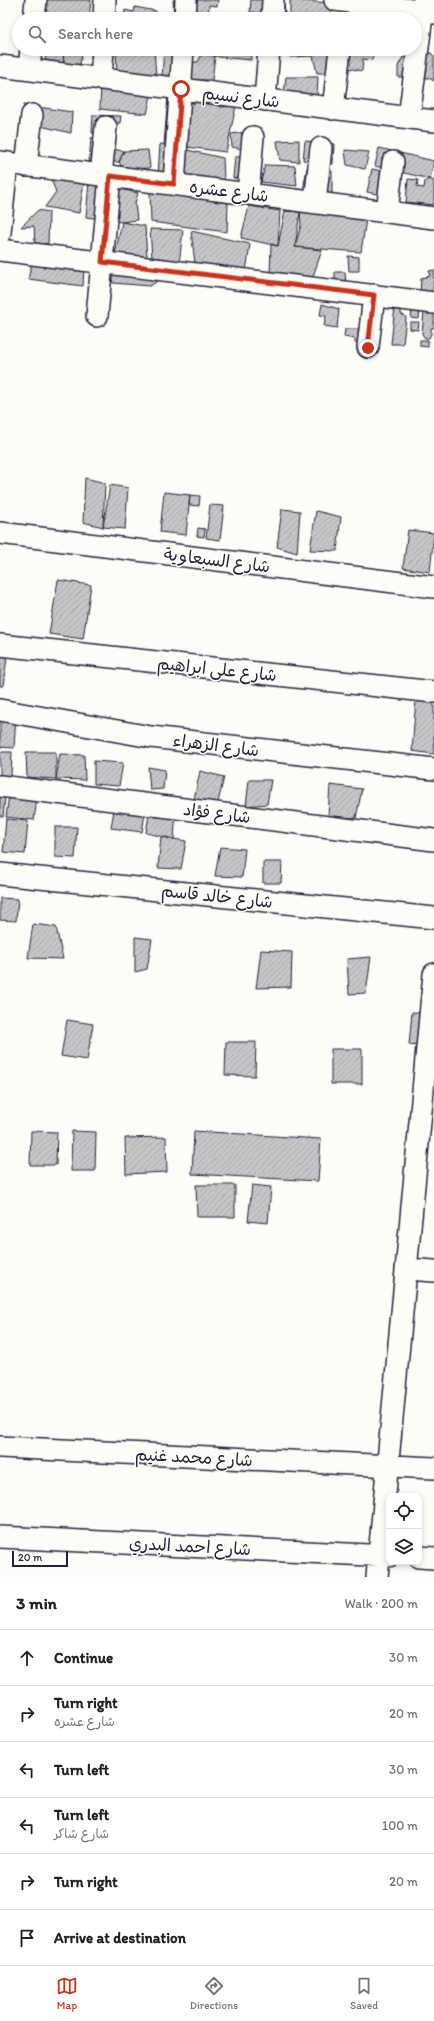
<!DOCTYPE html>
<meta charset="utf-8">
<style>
:root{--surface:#fff;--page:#f2f2f2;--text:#202124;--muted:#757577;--line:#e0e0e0;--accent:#c8321e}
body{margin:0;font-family:Itim,"Playpen Sans Arabic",sans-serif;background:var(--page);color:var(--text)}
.controls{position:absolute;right:12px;bottom:12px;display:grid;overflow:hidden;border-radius:8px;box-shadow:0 2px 6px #0003}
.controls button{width:36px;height:36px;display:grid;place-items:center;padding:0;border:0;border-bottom:1px solid var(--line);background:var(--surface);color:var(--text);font:20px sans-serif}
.scale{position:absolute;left:12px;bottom:10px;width:56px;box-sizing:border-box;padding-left:4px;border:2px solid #22223b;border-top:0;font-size:11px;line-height:14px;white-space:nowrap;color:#22223b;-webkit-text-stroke:3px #fdfcf7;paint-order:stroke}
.stop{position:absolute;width:12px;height:12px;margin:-9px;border:3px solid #c8321e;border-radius:50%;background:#fff}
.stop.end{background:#c8321e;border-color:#fff;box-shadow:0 1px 4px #0008}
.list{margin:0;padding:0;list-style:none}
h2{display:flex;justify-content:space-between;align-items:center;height:52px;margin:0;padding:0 16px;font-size:17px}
h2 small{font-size:13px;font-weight:400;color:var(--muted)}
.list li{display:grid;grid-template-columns:26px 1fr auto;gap:12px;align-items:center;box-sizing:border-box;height:56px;padding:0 16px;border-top:1px solid var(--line)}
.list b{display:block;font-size:15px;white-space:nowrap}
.list p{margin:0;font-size:13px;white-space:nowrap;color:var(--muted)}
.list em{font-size:13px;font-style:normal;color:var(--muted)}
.icon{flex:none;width:22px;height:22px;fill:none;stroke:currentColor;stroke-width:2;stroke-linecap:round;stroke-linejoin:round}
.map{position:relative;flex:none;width:434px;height:1577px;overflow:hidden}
.search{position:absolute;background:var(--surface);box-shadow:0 2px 6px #0003;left:12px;right:12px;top:12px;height:44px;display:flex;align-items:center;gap:10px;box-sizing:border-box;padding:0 14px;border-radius:22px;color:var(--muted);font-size:15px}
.sheet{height:388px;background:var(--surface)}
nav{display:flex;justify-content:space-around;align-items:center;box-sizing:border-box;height:56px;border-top:1px solid var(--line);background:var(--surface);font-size:11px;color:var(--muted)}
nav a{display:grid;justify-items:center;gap:2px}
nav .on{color:var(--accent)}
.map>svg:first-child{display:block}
.building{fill:url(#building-hatch);stroke:#22223b}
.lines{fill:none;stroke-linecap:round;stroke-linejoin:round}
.minor-casing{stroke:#22223b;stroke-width:24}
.minor{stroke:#fdfcf7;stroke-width:21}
.route{stroke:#c8321e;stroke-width:5}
.labels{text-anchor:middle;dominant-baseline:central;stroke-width:3;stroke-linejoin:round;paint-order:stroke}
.street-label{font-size:17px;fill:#22223b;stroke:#fdfcf7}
</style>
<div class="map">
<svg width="434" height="1577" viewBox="0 0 434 1577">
<defs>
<pattern id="building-hatch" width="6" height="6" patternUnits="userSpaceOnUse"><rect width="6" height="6" fill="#c6c6c8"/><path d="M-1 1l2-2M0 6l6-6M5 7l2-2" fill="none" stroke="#aaaaad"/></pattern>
</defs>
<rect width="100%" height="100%" fill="#fdfcf7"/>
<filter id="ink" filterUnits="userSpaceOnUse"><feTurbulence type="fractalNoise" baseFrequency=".025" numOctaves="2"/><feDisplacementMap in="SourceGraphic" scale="8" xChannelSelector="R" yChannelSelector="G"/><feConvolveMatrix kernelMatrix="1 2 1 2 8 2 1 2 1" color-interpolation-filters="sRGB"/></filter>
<g filter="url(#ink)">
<path class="building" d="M 28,0 L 91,0 L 89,19 L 58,19 L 58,14 L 28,12 Z
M 173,0 L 218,0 L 217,6 L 209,5 L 208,19 L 174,19 Z
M 251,0 L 284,0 L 285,15 L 250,12 Z
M 290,0 L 331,3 L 330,19 L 290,19 Z
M 135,7 L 156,11 L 155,19 L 124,19 L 125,10 L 134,12 Z
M 45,49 L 63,49 L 64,66 L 46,64 Z
M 63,49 L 83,49 L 80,64 L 64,66 Z
M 116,49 L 154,49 L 156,76 L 117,76 Z
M 164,49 L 173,49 L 182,62 L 198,62 L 202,54 L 215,56 L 212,80 L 188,80 L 162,76 Z
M 202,49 L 250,49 L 251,60 L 219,57 Z
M 290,49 L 332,49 L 329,73 L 317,73 L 313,56 L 290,57 Z
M 350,49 L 375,49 L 372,60 L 363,59 L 362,71 L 348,68 Z
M 404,52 L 431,53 L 434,56 L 434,81 L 429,78 L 398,77 L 398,66 L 403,57 Z
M 286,77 L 318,77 L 317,98 L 284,94 Z
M 101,84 L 152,90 L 147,114 L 100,109 Z
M 168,96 L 191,97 L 193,104 L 201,97 L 211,101 L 221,107 L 236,106 L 226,152 L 164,144 Z
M 24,105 L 72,112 L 71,133 L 23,122 Z
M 93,115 L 121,116 L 120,123 L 113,123 L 112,136 L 92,133 Z
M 261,130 L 261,152 L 232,147 L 231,134 Z
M 112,136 L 112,149 L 124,151 L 119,162 L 89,162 L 91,138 Z
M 299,140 L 299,162 L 280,160 L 277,141 Z
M 305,141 L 334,144 L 333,164 L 303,160 Z
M 160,144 L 223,158 L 224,180 L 158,176 Z
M 379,148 L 434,161 L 430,179 L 375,166 Z
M 148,150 L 150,168 L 123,169 L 119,162 L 124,151 Z
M 345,150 L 369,152 L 365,169 L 347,165 Z
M 235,157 L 248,157 L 254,180 L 233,178 Z
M 265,165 L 295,166 L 297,186 L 261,182 Z
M 307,168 L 332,171 L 332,194 L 303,190 Z
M 372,169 L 401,175 L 396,198 L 367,192 Z
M 51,179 L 84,183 L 79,213 L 45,207 L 56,192 Z
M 408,179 L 418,180 L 417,187 L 424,188 L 425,181 L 430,179 L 434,181 L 434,205 L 406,202 Z
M 89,182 L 138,193 L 135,203 L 137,220 L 122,222 L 86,217 Z
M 150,191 L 228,203 L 227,232 L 151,222 Z
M 249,206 L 280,211 L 278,246 L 241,238 Z
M 38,210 L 49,212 L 48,244 L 35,243 L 34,226 L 21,227 Z
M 285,211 L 300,212 L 295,247 L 322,250 L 311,282 L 270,278 L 271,244 L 278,246 Z
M 300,212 L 366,219 L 361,252 L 295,247 L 301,225 Z
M 122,222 L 145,226 L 147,257 L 115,254 Z
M 150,229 L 183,230 L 179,264 L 152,258 Z
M 191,231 L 250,244 L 246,272 L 195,263 Z
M 348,256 L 359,257 L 359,271 L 349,271 Z
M 33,259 L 84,267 L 83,286 L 28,279 Z
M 434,270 L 433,296 L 420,294 L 421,278 L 430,276 L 429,271 Z
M 110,272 L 162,278 L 150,286 L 113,283 Z
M 335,272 L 345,272 L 346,285 L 335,284 Z
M 322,304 L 339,309 L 337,328 L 324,326 L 326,316 L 320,315 Z
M 395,306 L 405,309 L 401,310 L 401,314 L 406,317 L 403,344 L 391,344 Z
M 412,308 L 420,308 L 419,319 L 411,318 Z
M 434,310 L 434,328 L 431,328 L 431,334 L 429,338 L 425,338 L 422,334 L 424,312 Z
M 360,322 L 368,323 L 366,342 L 355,343 L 355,339 L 344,337 L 345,329 L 359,329 Z
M 410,322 L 419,322 L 418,330 L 410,329 Z
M 420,340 L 428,340 L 428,347 L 420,346 Z
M 85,478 L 105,483 L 103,527 L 83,522 Z
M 110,485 L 128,488 L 125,529 L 103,527 Z
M 164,492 L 190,495 L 186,535 L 160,532 Z
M 190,495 L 200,496 L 199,506 L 189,505 Z
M 210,505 L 224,506 L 220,540 L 206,538 Z
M 282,509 L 300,511 L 297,553 L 277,547 Z
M 316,511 L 341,517 L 337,551 L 310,550 Z
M 198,528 L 205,529 L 204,537 L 197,536 Z
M 408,530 L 434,533 L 430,572 L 403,568 Z
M 58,580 L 91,585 L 83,639 L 49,634 Z
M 0,644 L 9,644 L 3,686 L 0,686 Z
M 416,698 L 434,700 L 434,754 L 412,751 Z
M 0,714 L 16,714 L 14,748 L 0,747 Z
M 0,752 L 12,752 L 11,776 L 0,776 Z
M 26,752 L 56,752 L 56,779 L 27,777 Z
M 60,754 L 84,755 L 85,780 L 56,779 Z
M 94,761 L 123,763 L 119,786 L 94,784 Z
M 148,767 L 165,770 L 163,789 L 150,790 Z
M 200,771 L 224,777 L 218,802 L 194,799 Z
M 249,780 L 271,780 L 267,804 L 246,806 Z
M 330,785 L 362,789 L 356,818 L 328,816 Z
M 9,795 L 37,798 L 34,820 L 6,817 Z
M 0,797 L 5,797 L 3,817 L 0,816 Z
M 115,804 L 146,808 L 142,832 L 111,828 Z
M 150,808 L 176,811 L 174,839 L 146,833 Z
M 6,819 L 28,821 L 25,854 L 3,852 Z
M 55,827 L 77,827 L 75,858 L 55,857 Z
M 161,837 L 186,841 L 181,869 L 158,868 Z
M 220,847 L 245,849 L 242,877 L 215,876 Z
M 263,862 L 282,862 L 281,883 L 263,883 Z
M 0,898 L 18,899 L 16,921 L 0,920 Z
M 33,924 L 56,927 L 63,959 L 28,958 Z
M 135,937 L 152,939 L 147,969 L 135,972 Z
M 261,950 L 292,952 L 291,987 L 256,988 Z
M 371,957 L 366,993 L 349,994 L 347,959 Z
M 412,1012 L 434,1014 L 434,1048 L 409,1045 Z
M 67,1020 L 93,1024 L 87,1060 L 61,1056 Z
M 226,1042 L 256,1042 L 255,1076 L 225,1075 Z
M 331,1049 L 362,1049 L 362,1084 L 331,1084 Z
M 31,1131 L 57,1132 L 56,1165 L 30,1165 Z
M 72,1131 L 96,1132 L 95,1171 L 71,1171 Z
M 194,1131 L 321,1139 L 318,1181 L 192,1174 Z
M 166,1137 L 167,1172 L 126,1174 L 125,1138 Z
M 196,1185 L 235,1185 L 235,1217 L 197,1217 Z
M 252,1185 L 271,1187 L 268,1223 L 248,1221 Z"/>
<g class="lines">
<defs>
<path id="minor" d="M 335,0 L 434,13
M 34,19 L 36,0
M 104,19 L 105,0
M 185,19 L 186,0
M 272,19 L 273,0
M 0,66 L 434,121
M 29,69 L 31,49
M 101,79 L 103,49
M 265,100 L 269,49
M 333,109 L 340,49
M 409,118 L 424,0
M 0,162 L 434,218
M 26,166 L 32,115
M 101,175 L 106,127
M 174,184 L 183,49
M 248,194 L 253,137
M 315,202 L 321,148
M 387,212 L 393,162
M 0,233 L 7,163
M 0,250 L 434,303
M 97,316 L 110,176
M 368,347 L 374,295
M 0,533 L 434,587
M 0,645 L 434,692
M 0,710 L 151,737 L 434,769
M 0,786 L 434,840
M 0,874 L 434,918
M 406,1269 L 434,1271
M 0,1447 L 434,1468
M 0,1537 L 389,1556
M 419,1557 L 434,1558
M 377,1577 L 434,974"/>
</defs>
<use href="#minor" class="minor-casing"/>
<use href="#minor" class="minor"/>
</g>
</g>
<g class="lines" filter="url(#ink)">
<path class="route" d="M 181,89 L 174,184 L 110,176 L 102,262 L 374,295 L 368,348"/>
</g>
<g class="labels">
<g class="street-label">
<text transform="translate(241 97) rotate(7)">شارع نسيم</text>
<text transform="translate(229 191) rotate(7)">شارع عشره</text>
<text transform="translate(217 560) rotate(7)">شارع السبعاوية</text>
<text transform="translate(217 669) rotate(6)">شارع على ابراهيم</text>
<text transform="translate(216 745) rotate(7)">شارع الزهراء</text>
<text transform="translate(217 813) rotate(7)">شارع فؤاد</text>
<text transform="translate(217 896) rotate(6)">شارع خالد قاسم</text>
<text transform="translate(194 1457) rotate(3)">شارع محمد غنيم</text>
<text transform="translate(190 1546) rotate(3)">شارع احمد البدري</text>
</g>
</g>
</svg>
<div class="controls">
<button><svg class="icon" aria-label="locate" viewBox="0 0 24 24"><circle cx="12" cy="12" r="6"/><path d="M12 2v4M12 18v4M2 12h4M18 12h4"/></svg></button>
<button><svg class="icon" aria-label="layers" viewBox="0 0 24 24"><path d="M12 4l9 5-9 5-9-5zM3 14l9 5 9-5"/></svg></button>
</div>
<div class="scale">20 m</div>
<div class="stop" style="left:181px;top:89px"></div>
<div class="stop end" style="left:368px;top:348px"></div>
<div class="search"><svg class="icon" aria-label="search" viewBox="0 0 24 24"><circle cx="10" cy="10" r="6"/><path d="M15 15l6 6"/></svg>Search here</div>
</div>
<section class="sheet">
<h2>3 min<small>Walk · 200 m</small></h2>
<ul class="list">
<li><svg class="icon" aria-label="ahead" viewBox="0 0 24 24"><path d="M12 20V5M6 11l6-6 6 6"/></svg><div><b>Continue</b></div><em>30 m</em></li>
<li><svg class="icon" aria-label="right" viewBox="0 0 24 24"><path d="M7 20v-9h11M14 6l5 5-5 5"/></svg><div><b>Turn right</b><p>شارع عشره</p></div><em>20 m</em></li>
<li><svg class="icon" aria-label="left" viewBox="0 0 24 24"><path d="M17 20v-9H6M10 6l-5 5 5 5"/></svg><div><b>Turn left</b></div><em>30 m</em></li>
<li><svg class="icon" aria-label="left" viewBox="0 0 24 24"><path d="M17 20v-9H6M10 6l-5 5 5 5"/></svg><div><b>Turn left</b><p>شارع شاكر</p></div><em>100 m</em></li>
<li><svg class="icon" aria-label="right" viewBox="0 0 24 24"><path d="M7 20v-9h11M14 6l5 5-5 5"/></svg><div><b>Turn right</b></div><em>20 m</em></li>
<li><svg class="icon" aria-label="arrive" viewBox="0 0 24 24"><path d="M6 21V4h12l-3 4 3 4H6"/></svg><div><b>Arrive at destination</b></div></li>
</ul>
</section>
<nav>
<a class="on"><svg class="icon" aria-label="map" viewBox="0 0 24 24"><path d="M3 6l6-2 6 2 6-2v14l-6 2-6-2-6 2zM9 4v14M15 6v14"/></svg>Map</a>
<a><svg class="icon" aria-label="directions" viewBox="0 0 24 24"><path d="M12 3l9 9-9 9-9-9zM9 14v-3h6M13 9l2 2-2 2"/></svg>Directions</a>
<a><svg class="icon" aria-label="saved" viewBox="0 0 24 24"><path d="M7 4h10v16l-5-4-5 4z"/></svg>Saved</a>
</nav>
